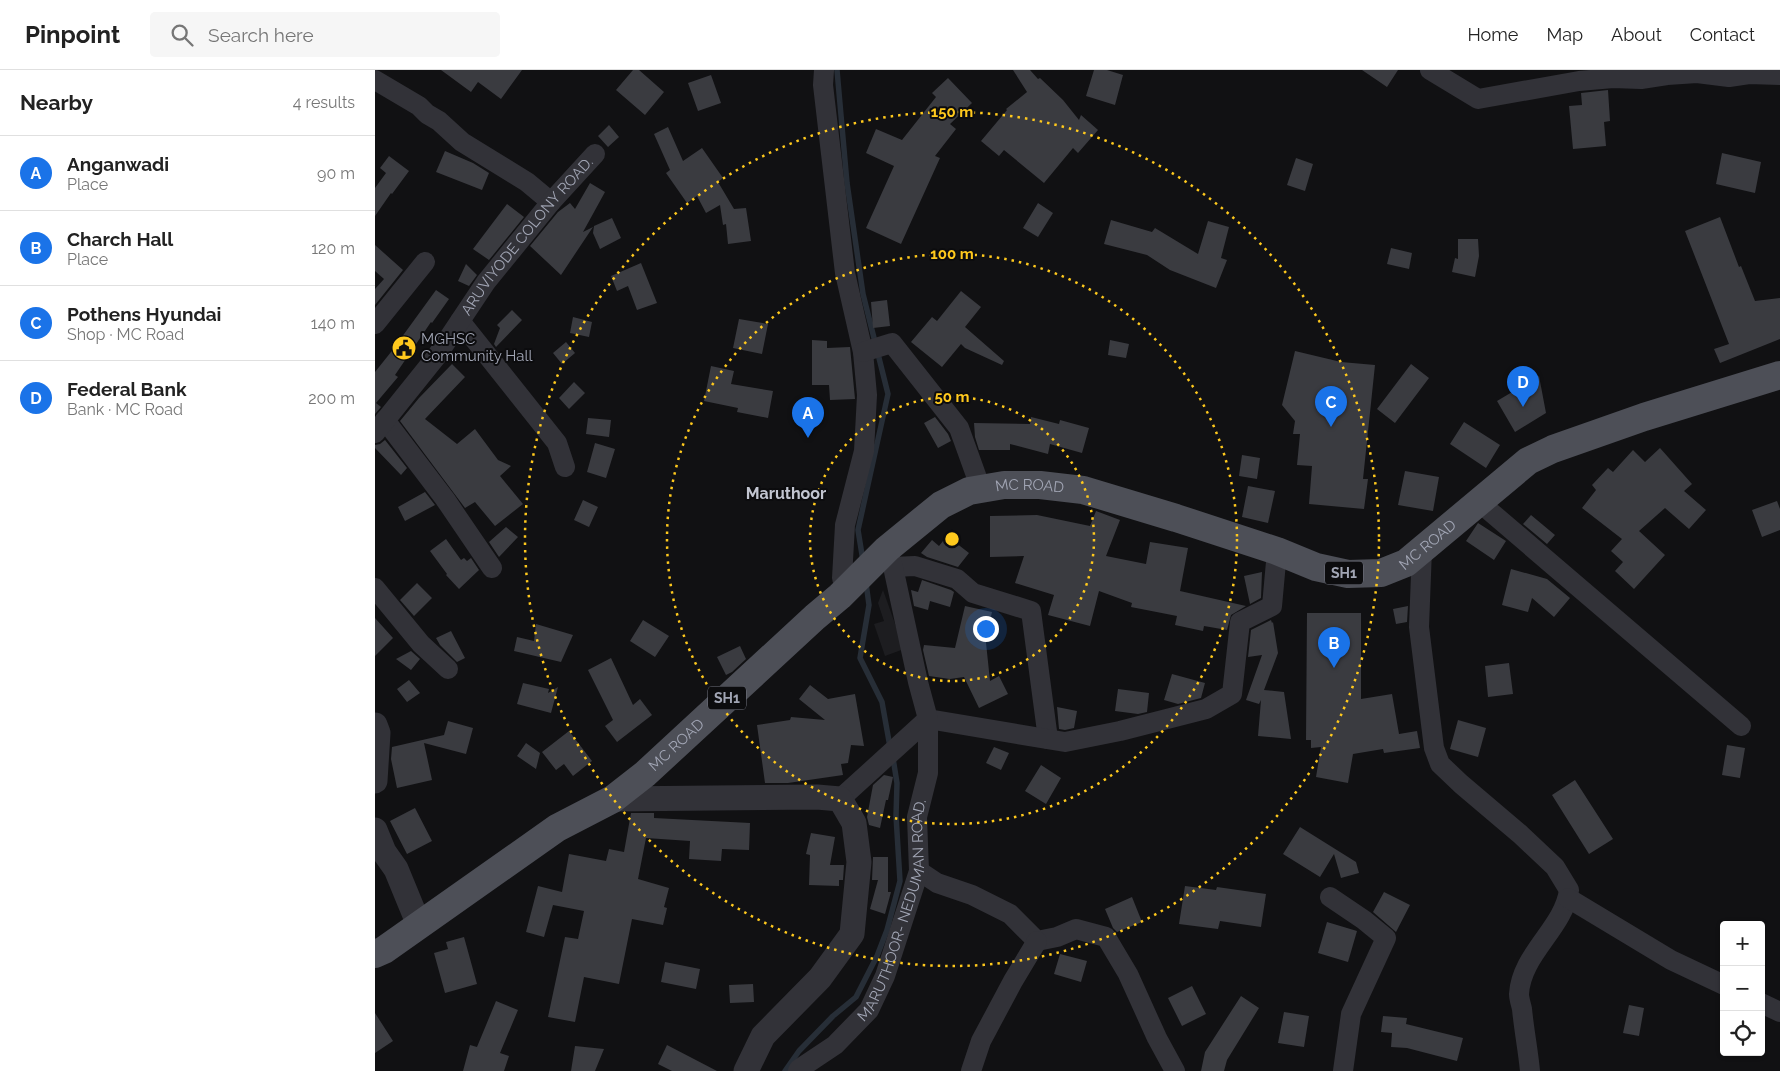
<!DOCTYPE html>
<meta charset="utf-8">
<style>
:root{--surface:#fff;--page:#f6f6f6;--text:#222;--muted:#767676;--line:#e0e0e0;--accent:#1a73e8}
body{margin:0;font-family:Raleway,sans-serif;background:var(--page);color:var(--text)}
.controls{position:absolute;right:15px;bottom:15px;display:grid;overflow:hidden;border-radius:5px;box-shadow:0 1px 4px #0004}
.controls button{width:45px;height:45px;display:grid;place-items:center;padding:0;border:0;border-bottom:1px solid var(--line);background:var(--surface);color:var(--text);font:25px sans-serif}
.you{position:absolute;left:610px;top:558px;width:18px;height:18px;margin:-12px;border:4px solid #fff;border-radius:50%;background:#1a73e8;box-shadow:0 0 0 8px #1a73e833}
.badge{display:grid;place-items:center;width:32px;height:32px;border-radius:50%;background:var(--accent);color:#fff;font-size:16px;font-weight:700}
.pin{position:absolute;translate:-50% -41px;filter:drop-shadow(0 1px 2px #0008)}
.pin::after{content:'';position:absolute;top:26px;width:18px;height:15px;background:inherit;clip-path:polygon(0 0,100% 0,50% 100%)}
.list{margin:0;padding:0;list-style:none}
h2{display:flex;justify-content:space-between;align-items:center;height:65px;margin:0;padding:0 20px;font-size:21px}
h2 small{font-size:16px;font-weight:400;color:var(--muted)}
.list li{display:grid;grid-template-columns:32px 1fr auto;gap:15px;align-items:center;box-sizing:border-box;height:75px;padding:0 20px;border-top:1px solid var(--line)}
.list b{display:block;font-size:19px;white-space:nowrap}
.list p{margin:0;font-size:16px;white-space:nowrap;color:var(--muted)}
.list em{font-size:16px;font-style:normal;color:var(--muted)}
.icon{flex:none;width:28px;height:28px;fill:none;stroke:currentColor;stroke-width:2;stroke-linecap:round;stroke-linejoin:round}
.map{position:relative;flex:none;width:1405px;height:1001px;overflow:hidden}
header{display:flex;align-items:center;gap:30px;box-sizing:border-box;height:70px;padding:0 25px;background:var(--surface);border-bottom:1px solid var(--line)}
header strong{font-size:24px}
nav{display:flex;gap:28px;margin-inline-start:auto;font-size:18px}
.search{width:350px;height:45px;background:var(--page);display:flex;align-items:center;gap:12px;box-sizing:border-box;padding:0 18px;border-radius:5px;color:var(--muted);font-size:19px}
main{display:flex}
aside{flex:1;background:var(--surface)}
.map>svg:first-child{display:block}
.built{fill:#1d1d20}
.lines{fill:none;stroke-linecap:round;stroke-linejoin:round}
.stream{stroke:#272e37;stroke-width:5.5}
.building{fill:#3a3b40}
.minor{stroke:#323238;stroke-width:20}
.tertiary{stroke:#323238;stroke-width:25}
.primary{stroke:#4d4f57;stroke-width:28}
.ring{fill:none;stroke:#ffc91d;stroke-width:2.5;stroke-dasharray:2.5 5}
.labels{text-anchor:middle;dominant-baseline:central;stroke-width:4;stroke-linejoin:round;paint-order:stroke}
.shield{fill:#0c0c0e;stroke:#747782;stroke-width:1}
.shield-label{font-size:14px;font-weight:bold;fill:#a1a5b4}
.street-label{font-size:15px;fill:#a1a5b4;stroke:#0c0c0e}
.poi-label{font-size:15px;fill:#a1a5b4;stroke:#0c0c0e;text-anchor:start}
.neighbourhood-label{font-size:16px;font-weight:bold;fill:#c2c5d0;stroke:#0c0c0e}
.centre{fill:#ffc91d;stroke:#0c0c0e;stroke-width:2.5}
.ring-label{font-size:15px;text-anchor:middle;font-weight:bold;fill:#ffc91d;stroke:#0c0c0e;stroke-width:4;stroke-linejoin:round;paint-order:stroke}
</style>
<header>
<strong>Pinpoint</strong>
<div class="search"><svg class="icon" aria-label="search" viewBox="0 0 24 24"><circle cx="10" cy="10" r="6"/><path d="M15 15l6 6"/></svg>Search here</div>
<nav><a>Home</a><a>Map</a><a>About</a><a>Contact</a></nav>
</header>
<main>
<aside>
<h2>Nearby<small>4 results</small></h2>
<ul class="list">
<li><span class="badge">A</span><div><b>Anganwadi</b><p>Place</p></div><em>90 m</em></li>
<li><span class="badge">B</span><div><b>Charch Hall</b><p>Place</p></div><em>120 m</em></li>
<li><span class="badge">C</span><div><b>Pothens Hyundai</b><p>Shop · MC Road</p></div><em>140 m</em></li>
<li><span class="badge">D</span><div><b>Federal Bank</b><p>Bank · MC Road</p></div><em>200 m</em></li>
</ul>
</aside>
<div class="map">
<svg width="1405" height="1001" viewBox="0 0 1405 1001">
<rect width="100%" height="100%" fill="#111113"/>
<path class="built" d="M 508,520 L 529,579 L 510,586 L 499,554 L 509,551 L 503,533 Z"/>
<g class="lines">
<path class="stream" d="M 462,0 L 472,113 L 488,224 L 513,324 L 483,460 L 488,491
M 491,513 L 494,535 L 485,588 L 507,632 L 515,677
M 410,1001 L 424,981 L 458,946 L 481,927 L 502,886 L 512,860 L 525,811 L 521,746 L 522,713 L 518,688"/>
</g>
<path class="building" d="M 66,0 L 147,0 L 126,29 L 103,12 L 96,22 Z
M 258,0 L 264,0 L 289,22 L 270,45 L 241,20 Z
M 638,0 L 655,0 L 663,9 L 665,8 L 688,30 L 704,50 L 706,45 L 723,60 L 703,83 L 698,78 L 669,113 L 629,80 L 624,86 L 606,71 L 632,40 L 631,39 L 652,22 Z
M 719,0 L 732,0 L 748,5 L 740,35 L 711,26 Z
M 987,0 L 1023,0 L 1012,17 Z
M 336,5 L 346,33 L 323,41 L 313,13 Z
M 573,8 L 597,33 L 575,54 L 581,59 L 560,86 L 565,88 L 526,174 L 491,158 L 519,96 L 491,83 L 501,59 L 527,70 L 561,27 L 557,23 Z
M 1233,20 L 1235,51 L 1229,52 L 1231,76 L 1198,79 L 1194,36 L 1207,35 L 1206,23 Z
M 234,55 L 244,67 L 233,77 L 223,66 Z
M 293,57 L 308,91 L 327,78 L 348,108 L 343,112 L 359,139 L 371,138 L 376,171 L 353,174 L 351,154 L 348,155 L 345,135 L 331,143 L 322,126 L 312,133 L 291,103 L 295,100 L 279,64 Z
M 70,81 L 98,93 L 114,103 L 107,120 L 61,102 Z
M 1347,83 L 1386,92 L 1380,123 L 1341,114 Z
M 14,86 L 34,101 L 17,124 L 16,123 L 0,146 L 0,118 L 11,103 L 5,98 Z
M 921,88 L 938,94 L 930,121 L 912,115 Z
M 215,113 L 230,122 L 208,162 L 218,157 L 186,205 L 155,176 L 183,142 L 195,133 L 200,139 Z
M 663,133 L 678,143 L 663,167 L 648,158 Z
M 132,134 L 149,147 L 114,190 L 98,179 Z
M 1345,147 L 1364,197 L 1366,196 L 1380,231 L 1405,228 L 1405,269 L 1345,293 L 1339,279 L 1354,274 L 1310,161 Z
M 237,148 L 246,168 L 225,179 L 218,163 L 219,156 Z
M 736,150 L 777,162 L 780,158 L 823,184 L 833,151 L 854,157 L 846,188 L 852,190 L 841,218 L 795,200 L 772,185 L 729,174 Z
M 1083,169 L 1103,169 L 1104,186 L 1100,207 L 1077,202 L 1080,188 L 1083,189 Z
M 0,175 L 28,200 L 0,235 L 0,219 L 9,209 L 0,201 Z
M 1016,178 L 1037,183 L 1034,199 L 1012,194 Z
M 266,193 L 282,233 L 262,240 L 253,216 L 242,221 L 236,206 Z
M 91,194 L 102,205 L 94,216 L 83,211 Z
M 61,220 L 74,229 L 57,253 L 56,252 L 20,305 L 23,307 L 1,333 L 6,337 L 0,344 L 0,302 L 16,282 Z
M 586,221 L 606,237 L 590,257 L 629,291 L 627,295 L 590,278 L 586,274 L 567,297 L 536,272 L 557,247 L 562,251 Z
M 512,230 L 515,256 L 498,258 L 496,232 Z
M 137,240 L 147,250 L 121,277 L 119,274 L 125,258 L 122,255 Z
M 198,247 L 217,252 L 214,267 L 195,263 Z
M 364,249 L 393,254 L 387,284 L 358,278 Z
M 437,270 L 452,271 L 452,278 L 475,277 L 480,329 L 455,330 L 454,315 L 437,315 Z
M 735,270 L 754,274 L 751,288 L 733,285 Z
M 191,272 L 200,283 L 187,294 L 178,283 Z
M 920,281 L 966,292 L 1000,295 L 988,409 L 993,409 L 989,439 L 934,434 L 937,396 L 922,395 L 925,364 L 918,364 L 920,351 L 907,335 Z
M 77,294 L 90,307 L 50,349 L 82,374 L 100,359 L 123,390 L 136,396 L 125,406 L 148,434 L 120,456 L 100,432 L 90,438 L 25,351 L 44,328 Z
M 1036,294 L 1054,308 L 1020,353 L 1002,339 Z
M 336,296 L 359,301 L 356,314 L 398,321 L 393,348 L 362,342 L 363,338 L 329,331 Z
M 1164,306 L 1171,343 L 1140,362 L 1122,331 Z
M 199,312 L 210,323 L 194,339 L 184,328 Z
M 560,347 L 573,364 L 576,371 L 563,378 L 549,353 Z
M 656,347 L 684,354 L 685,350 L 714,358 L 707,383 L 675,374 L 673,384 L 635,374 L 635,380 L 604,380 L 600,367 L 599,353 L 655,354 Z
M 213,348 L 236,350 L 234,367 L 211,364 Z
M 1089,352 L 1125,375 L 1111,398 L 1075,374 Z
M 10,370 L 32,398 L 26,405 L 0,378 L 0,375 L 5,374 Z
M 220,373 L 240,379 L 231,408 L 212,402 Z
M 1285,378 L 1317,414 L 1309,421 L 1331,440 L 1314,459 L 1290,438 L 1264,461 L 1290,485 L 1259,519 L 1240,501 L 1248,492 L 1236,481 L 1247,469 L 1207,438 L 1221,420 L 1217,415 L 1233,398 L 1238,402 L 1258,380 L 1270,392 Z
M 867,385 L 885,388 L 882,409 L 864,406 Z
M 1030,401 L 1064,407 L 1058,441 L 1023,435 Z
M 873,416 L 900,421 L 893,453 L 867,447 Z
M 50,422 L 60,435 L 30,451 L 23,437 Z
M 208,430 L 223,437 L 214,457 L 199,450 Z
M 1402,431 L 1405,439 L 1405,460 L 1387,467 L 1377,440 Z
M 721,441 L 745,450 L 731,486 L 771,494 L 775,472 L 813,478 L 805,521 L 871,536 L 856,545 L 852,560 L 829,556 L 828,561 L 800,555 L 802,546 L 756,537 L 757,533 L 724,521 L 715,556 L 673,545 L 679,525 L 640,513 L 649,486 L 615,487 L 615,446 L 662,445 L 715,456 Z
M 1156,445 L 1180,465 L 1172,474 L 1148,454 Z
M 1103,453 L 1131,471 L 1119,490 L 1091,471 Z
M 131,457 L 143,467 L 124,487 L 114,472 Z
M 572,466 L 594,483 L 583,497 L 552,487 L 546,483 L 557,470 L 564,476 Z
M 71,469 L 86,490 L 89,488 L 92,491 L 96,488 L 104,500 L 84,519 L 71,505 L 72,504 L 55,481 Z
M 1136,499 L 1172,509 L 1195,528 L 1179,547 L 1157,528 L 1153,542 L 1127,535 Z
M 887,502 L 886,528 L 875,534 L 869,506 Z
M 547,510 L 576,520 L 579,522 L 575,537 L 555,531 L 553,540 L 539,536 L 536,520 L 543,522 Z
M 42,513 L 57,528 L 39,546 L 25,530 Z
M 590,536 L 617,542 L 612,563 L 610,563 L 615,611 L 624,606 L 633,624 L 604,638 L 589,607 L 575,609 L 554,606 L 548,580 L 549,575 L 580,578 Z
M 1033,536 L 1032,552 L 1021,554 L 1018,539 Z
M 932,543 L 986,543 L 986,629 L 1017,624 L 1024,664 L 1042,661 L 1045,678 L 1009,683 L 1008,679 L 978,684 L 973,713 L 941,707 L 946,677 L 936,678 L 936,670 L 931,670 Z
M 0,548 L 18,568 L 0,586 Z
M 268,550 L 294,566 L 280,587 L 255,571 Z
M 896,550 L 897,553 L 898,552 L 903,583 L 889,620 L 909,622 L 916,669 L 883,666 L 886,630 L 884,634 L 871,630 L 887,585 L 873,587 L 876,560 Z
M 161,554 L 198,565 L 186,592 L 139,581 L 142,567 L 159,571 Z
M 76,561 L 90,588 L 82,592 L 65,575 L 61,568 Z
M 365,576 L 371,589 L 357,602 L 351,605 L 342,587 Z
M 36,581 L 45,589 L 36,600 L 21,589 Z
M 236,588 L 258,635 L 265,629 L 277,645 L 242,672 L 230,656 L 238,650 L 213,600 Z
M 1134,593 L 1138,624 L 1113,627 L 1110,596 Z
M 797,604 L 830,613 L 826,628 L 803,634 L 789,630 Z
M 34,610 L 45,623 L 32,632 L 22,619 Z
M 148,613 L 174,619 L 173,623 L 183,617 L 176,643 L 142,634 Z
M 435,615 L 453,629 L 480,624 L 489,676 L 476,675 L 473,693 L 466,694 L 468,705 L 413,713 L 390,713 L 382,655 L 415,650 L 416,647 L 450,650 L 424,629 Z
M 743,619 L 774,623 L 772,642 L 763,644 L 740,641 Z
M 682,637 L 702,641 L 699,658 L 690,660 L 684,659 Z
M 1083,650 L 1111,658 L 1103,687 L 1075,679 Z
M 73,651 L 98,658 L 91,684 L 49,673 L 57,710 L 22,718 L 16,689 L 17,677 L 69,665 Z
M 194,661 L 217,691 L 198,706 L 189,694 L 181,700 L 167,682 Z
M 151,673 L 165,683 L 161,699 L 142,686 Z
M 1352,675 L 1370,678 L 1365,708 L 1347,705 Z
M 619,677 L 634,683 L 626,700 L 611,693 Z
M 666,695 L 686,708 L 671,734 L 650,721 Z
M 509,705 L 518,707 L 513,730 L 511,730 L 505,758 L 494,755 L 492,747 L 498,715 Z
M 1200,710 L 1238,769 L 1214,784 L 1177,725 Z
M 40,738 L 57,771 L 32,784 L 15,751 Z
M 256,743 L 279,743 L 279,748 L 375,753 L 374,780 L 347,779 L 346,791 L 314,789 L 315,771 L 271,768 L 263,809 L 294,818 L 289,837 L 292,838 L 288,855 L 257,849 L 244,914 L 209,907 L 200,952 L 173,947 L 190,867 L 203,869 L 209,841 L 178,835 L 169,867 L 151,862 L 163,816 L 187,822 L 194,784 L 231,791 L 234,779 L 249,782 Z
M 925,757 L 981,792 L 984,803 L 966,808 L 959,784 L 945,807 L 908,784 Z
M 436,763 L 460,767 L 455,795 L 469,795 L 468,810 L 464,810 L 464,816 L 434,815 L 435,785 L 431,784 Z
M 498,787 L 513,787 L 513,822 L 516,822 L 510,844 L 495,839 L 503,810 L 497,810 Z
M 810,816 L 841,820 L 842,817 L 891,824 L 886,857 L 845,851 L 843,859 L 804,854 Z
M 1009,822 L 1035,835 L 1021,862 L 998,842 Z
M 757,827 L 767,852 L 742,862 L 738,858 L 730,839 Z
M 952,852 L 982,861 L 973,892 L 943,883 Z
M 89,867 L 102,914 L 70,923 L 59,883 L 73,879 L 71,872 Z
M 685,884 L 712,891 L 706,912 L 679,904 Z
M 290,892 L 325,899 L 321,919 L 286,912 Z
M 378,914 L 379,932 L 355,933 L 354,915 Z
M 817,916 L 831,944 L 807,956 L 793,928 Z
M 866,926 L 884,938 L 852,990 L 849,1001 L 826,1001 L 830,982 Z
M 121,931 L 143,940 L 125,983 L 134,986 L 129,1001 L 88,1001 L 95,975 L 102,977 Z
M 1254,935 L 1269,938 L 1264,966 L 1248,963 Z
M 909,942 L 934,946 L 929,977 L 903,973 Z
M 0,943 L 18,971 L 0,983 Z
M 1008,946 L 1032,948 L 1031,954 L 1088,968 L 1082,991 L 1032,978 L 1016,977 L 1017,963 L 1006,962 Z
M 292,975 L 342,1001 L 297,1001 L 283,994 Z
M 200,976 L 229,979 L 220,1001 L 196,1001 Z"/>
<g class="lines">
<g class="minor">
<path d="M 449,0 L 448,15 L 470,203 L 488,282 L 492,325 L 489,381 L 470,455 L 467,508"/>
<path d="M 1055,0 L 1103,29 L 1204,11 L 1238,8 L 1266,9 L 1292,5 L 1322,3 L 1354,7 L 1374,4 L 1405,5"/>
<path d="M 0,10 L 44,36 L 52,44 L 64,51 L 87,72 L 152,112 L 176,132"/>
<path d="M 85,251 L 182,373 L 190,397"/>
<path d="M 0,254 L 50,192"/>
<path d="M 488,282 L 517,273 L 584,358 L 606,419"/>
<path d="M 10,350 L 70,429 L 117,498"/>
<path id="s1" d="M 0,363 L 61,287 L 111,212 L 176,132 L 220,84"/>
<path d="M 1104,432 L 1366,656"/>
<path d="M 1047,479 L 1044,557 L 1059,678 L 1065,694 L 1086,714 L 1145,764 L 1180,797 L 1194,820 C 1189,858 1146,884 1144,924 C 1144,929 1146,934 1147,939 C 1149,960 1153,980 1155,1001"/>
<path d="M 518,497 L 540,496 L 582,509 L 598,523 L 656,541 L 673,669"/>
<path d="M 0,518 L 46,574 L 73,599"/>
<path d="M 553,649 L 690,672 L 745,661 L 831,639 L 857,624 L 865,552 L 897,536 L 902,481"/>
<path d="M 465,729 L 553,649"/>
<path d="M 544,801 L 562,813 L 597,825 L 635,844 L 662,871 L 682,867 L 701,859 L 731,867 L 753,904 L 782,968 L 800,1001"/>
<path d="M 955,827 L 989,850 L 1011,868 L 976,944 L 968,1001"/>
<path d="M 1193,828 L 1296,890 L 1349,915"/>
<path d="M 1386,933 L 1405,942"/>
<path id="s2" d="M 423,1001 L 424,999 L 460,975 L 494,940 L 510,906 L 544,801 L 542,747 L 553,703 L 553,649 L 543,612 L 518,497 L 512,479"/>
<path d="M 596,1001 L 606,971 L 638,911 L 662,871"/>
</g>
<path class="tertiary" d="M 0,655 L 3,663 L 0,711
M 238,729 L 442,727 L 465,729 L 479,753 L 484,792 L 477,864 L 445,908 L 388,966 L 371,1001
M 0,760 L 9,782 L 21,799 L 44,855"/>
<path class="primary" id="s3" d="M 0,884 L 9,880 L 182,758 L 238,729 L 270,704 L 440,547 L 465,526 L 512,479 L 566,435 L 594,421 L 629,415 L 665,415 L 708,420 L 801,448 L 902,481 L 941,497 L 973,504 L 1006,503 L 1031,493 L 1153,391 L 1178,379 L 1269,347 L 1405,305"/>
</g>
<g class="ring">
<circle cx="577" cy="469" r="142"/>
<circle cx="577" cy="469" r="285"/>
<circle cx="577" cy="469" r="427"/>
</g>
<defs>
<symbol id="civic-disc" viewBox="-11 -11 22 22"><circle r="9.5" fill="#ffc91d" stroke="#0c0c0e"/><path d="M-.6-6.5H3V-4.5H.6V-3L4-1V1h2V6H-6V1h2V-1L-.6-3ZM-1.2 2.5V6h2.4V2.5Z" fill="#111"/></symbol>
</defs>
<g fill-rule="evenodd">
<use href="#civic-disc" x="15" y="264" width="28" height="28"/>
</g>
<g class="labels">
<g class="shield">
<rect x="950" y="491.5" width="38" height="23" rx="4"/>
<rect x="333" y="616.5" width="38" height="23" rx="4"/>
</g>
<g class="shield-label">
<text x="969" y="503">SH1</text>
<text x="352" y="628">SH1</text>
</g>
<g class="street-label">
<text stroke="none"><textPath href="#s1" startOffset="249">ARUVIYODE COLONY ROAD.</textPath></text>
<text stroke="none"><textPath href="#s3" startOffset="818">MC ROAD</textPath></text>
<text stroke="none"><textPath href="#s3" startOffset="1238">MC ROAD</textPath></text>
<text stroke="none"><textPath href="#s3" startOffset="368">MC ROAD</textPath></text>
<text stroke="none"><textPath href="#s2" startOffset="198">MARUTHOOR- NEDUMAN ROAD.</textPath></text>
</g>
<g class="poi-label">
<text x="46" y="269">MGHSC<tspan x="46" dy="17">Community Hall</tspan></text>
</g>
<g class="neighbourhood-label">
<text x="411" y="423">Maruthoor</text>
</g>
</g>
<circle cx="577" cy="469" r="8" class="centre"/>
<g class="ring-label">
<text x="577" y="47">150 m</text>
<text x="577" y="189">100 m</text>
<text x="577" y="332">50 m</text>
</g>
</svg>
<div class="controls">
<button>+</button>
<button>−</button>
<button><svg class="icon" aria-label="locate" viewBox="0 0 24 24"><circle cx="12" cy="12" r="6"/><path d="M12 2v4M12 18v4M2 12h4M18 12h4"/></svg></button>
</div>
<div class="you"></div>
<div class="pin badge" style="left:433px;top:368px">A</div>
<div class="pin badge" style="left:959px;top:598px">B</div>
<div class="pin badge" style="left:956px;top:357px">C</div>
<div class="pin badge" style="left:1148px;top:337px">D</div>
</div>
</main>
